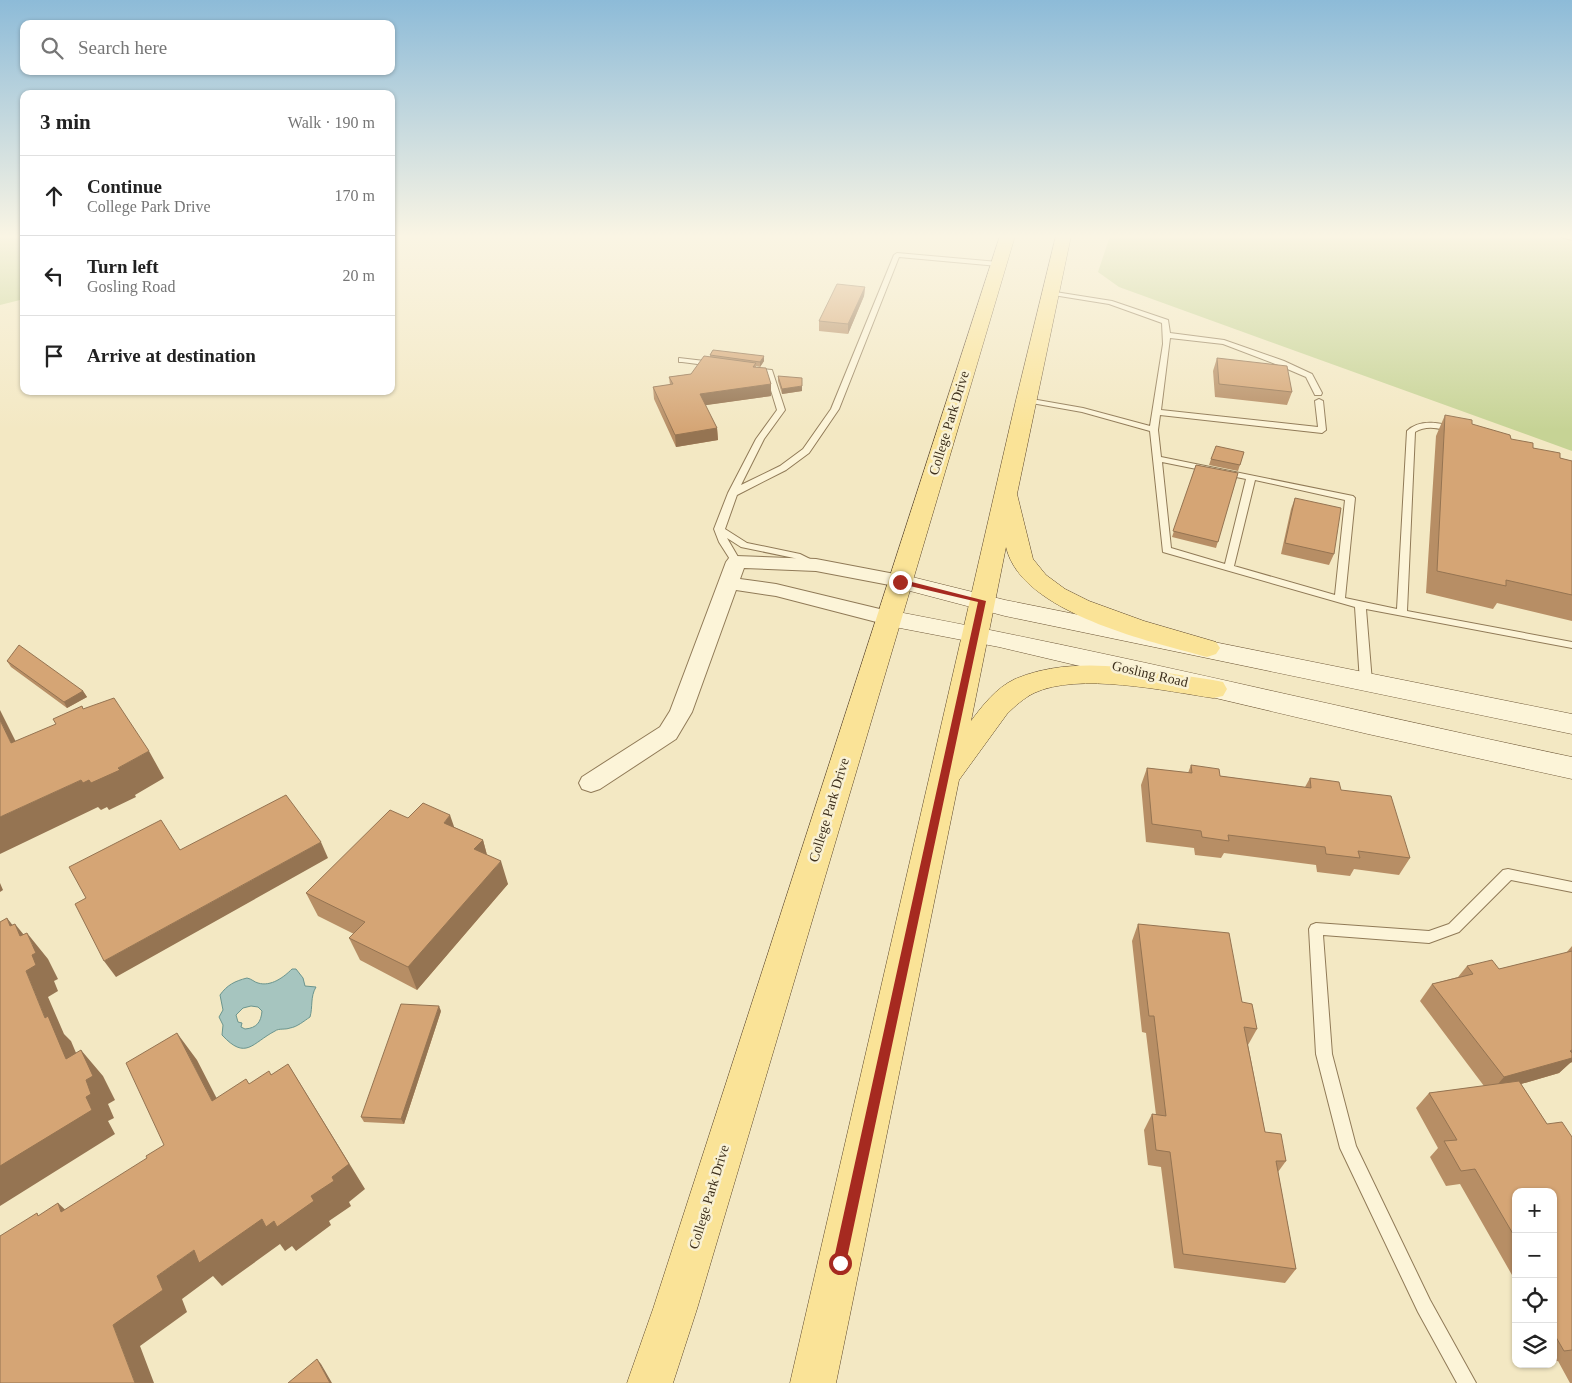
<!DOCTYPE html>
<meta charset="utf-8">
<style>
:root{--surface:#fff;--page:#f6f6f6;--text:#222;--muted:#767676;--line:#e0e0e0}
body{margin:0;font-family:"Times New Roman",serif;background:var(--page);color:var(--text)}
.controls{position:absolute;right:15px;bottom:15px;display:grid;overflow:hidden;border-radius:10px;box-shadow:0 1px 4px #0004}
.controls button{width:45px;height:45px;display:grid;place-items:center;padding:0;border:0;border-bottom:1px solid var(--line);background:var(--surface);color:var(--text);font:25px sans-serif}
.stop{position:absolute;width:15px;height:15px;margin:-11px;border:4px solid #a62a20;border-radius:50%;background:#fff}
.stop.end{background:#a62a20;border-color:#fff;box-shadow:0 1px 5px #0008}
.list{margin:0;padding:0;list-style:none}
h2{display:flex;justify-content:space-between;align-items:center;height:65px;margin:0;padding:0 20px;font-size:21px}
h2 small{font-size:16px;font-weight:400;color:var(--muted)}
.list li{display:grid;grid-template-columns:32px 1fr auto;gap:15px;align-items:center;box-sizing:border-box;height:80px;padding:0 20px;border-top:1px solid var(--line)}
.list b{display:block;font-size:19px;white-space:nowrap}
.list p{margin:0;font-size:16px;white-space:nowrap;color:var(--muted)}
.list em{font-size:16px;font-style:normal;color:var(--muted)}
.icon{flex:none;width:28px;height:28px;fill:none;stroke:currentColor;stroke-width:2;stroke-linecap:round;stroke-linejoin:round}
.map{position:relative;flex:none;width:1572px;height:1383px;overflow:hidden}
.search{position:absolute;background:var(--surface);box-shadow:0 1px 4px #0004;left:20px;top:20px;width:375px;height:55px;display:flex;align-items:center;gap:12px;box-sizing:border-box;padding:0 18px;border-radius:10px;color:var(--muted);font-size:19px}
.panel{position:absolute;background:var(--surface);box-shadow:0 1px 4px #0004;left:20px;top:90px;width:375px;height:305px;border-radius:10px}
.map>svg:first-child{display:block}
.green{fill:#c6d395}
.water{fill:#a6c5bf;stroke:#6b958e;fill-rule:evenodd}
.lines{fill:none;stroke-linecap:round;stroke-linejoin:round}
.service-casing{stroke:#907a57;stroke-width:2}
.minor-casing{stroke:#907a57;stroke-width:2}
.secondary-casing{stroke:#715a3a;stroke-width:1}
.primary-casing{stroke:#5d472c;stroke-width:1}
.service{fill:#fcf4d8;fill-rule:evenodd}
.minor{fill:#fcf4d8;fill-rule:evenodd}
.secondary{fill:#fcf4d8;fill-rule:evenodd}
.primary{fill:#fae397;fill-rule:evenodd}
.wall{fill:#b78e65}
.shaded-wall{fill:#957452}
.building{fill:#d5a575;stroke:#957452}
.route{fill:#a62a20}
.labels{text-anchor:middle;dominant-baseline:central;stroke-width:5;stroke-linejoin:round;paint-order:stroke}
.street-label{font-size:14px;fill:#3e301d;stroke:#f9f1d4}
</style>
<div class="map">
<svg width="1572" height="1383" viewBox="0 0 1572 1383">
<rect width="100%" height="100%" fill="#f3e8c3"/>
<path class="green" d="M 0,236 L 24,236 L 24,299 L 0,305 Z
M 1110,236 L 1572,236 L 1572,451 L 1119,287 L 1098,272 Z"/>
<path class="water" d="M 292,969 L 296,969 L 303,978 L 305,986 L 316,987 C 310,997 313,1007 310,1017 C 304,1021 297,1027 290,1028 C 285,1030 279,1028 275,1031 C 252,1043 246,1061 222,1035 L 223,1025 L 219,1017 L 223,1010 L 220,995 C 227,985 235,981 247,978 C 252,979 254,982 258,983 C 271,987 284,977 292,969 ZM 251,1006 L 258,1007 L 262,1011 C 261,1022 257,1028 245,1029 L 241,1027 L 242,1023 L 238,1022 L 236,1015 L 243,1008 Z"/>
<g class="lines">
<defs>
<path id="service" d="M 1561,236 L 1572,236 L 1572,240 L 1562,237 Z
M 897,253 L 998,262 L 1001,264 L 998,266 L 899,257 L 839,409 L 809,453 L 786,470 L 737,495 L 725,529 L 747,543 L 800,554 L 820,564 L 815,567 L 794,558 L 741,547 L 727,538 L 741,562 L 736,565 L 733,564 L 719,542 L 714,529 L 728,493 L 756,439 L 777,410 L 766,374 L 751,372 L 747,370 L 751,368 L 772,370 L 785,410 L 764,439 L 741,485 L 780,466 L 803,449 L 831,409 L 894,255 Z
M 1049,291 L 1112,301 L 1168,320 L 1170,333 L 1224,340 L 1284,361 L 1312,374 L 1322,393 L 1321,395 L 1315,395 L 1306,377 L 1278,365 L 1223,344 L 1170,338 L 1161,410 L 1318,427 L 1315,401 L 1319,399 L 1323,401 L 1326,430 L 1322,433 L 1160,415 L 1158,430 L 1161,457 L 1353,496 L 1355,498 L 1345,598 L 1397,609 L 1407,431 C 1420,418 1442,423 1458,428 L 1458,432 L 1455,433 C 1442,429 1428,424 1415,432 L 1407,611 L 1572,642 L 1572,648 L 1366,609 L 1372,682 L 1366,686 L 1360,682 L 1355,607 L 1163,552 L 1150,431 L 1082,412 L 1026,402 L 1022,400 L 1026,398 L 1083,408 L 1150,426 L 1163,344 L 1162,323 L 1109,304 L 1047,294 L 1047,292 ZM 1162,462 L 1246,479 L 1225,564 L 1171,548 ZM 1255,480 L 1345,500 L 1335,595 L 1234,566 Z
M 679,358 L 713,362 L 717,364 L 713,366 L 682,362 L 679,362 Z
M 1508,869 L 1572,882 L 1572,892 L 1511,880 L 1459,932 L 1429,943 L 1323,935 L 1332,1054 L 1356,1146 L 1430,1300 L 1476,1383 L 1457,1383 L 1418,1312 L 1340,1148 L 1316,1054 L 1309,929 L 1311,925 L 1316,923 L 1429,931 L 1449,924 L 1503,870 Z"/>
<path id="minor" d="M 736,556 L 816,559 L 900,575 L 907,577 L 910,581 L 907,585 L 900,587 L 816,571 L 744,568 L 740,579 L 776,584 L 888,611 L 895,613 L 898,618 L 895,623 L 888,625 L 776,596 L 736,590 L 692,712 L 676,739 L 600,789 L 591,792 L 582,789 L 579,783 L 582,777 L 660,727 L 670,711 L 726,562 L 729,558 Z"/>
<path id="secondary" d="M 900,574 L 1005,600 L 1572,714 L 1572,734 L 1005,616 L 891,586 L 888,581 L 891,576 Z
M 888,610 C 1117,653 1344,709 1572,757 L 1572,779 L 1368,734 L 999,647 L 879,624 L 875,618 L 879,612 Z"/>
<path id="primary" d="M 1000,236 L 1015,236 L 697,1309 L 673,1383 L 627,1383 L 653,1309 Z
M 1056,236 L 1071,236 L 1017,494 L 1033,559 L 1046,575 L 1065,589 L 1089,601 L 1144,621 L 1216,642 L 1220,648 L 1216,654 L 1207,657 C 1150,641 1021,613 1006,547 L 971,721 C 983,705 996,688 1015,679 C 1076,653 1150,671 1213,680 L 1223,682 L 1227,689 L 1223,696 L 1213,698 C 1166,691 1078,672 1034,693 C 1024,698 1015,706 1007,714 L 959,780 L 836,1383 L 790,1383 L 1016,400 Z"/>
</defs>
<use href="#service" class="service-casing"/>
<use href="#minor" class="minor-casing"/>
<use href="#secondary" class="secondary-casing"/>
<use href="#primary" class="primary-casing"/>
<use href="#service" class="service"/>
<use href="#minor" class="minor"/>
<use href="#secondary" class="secondary"/>
<use href="#primary" class="primary"/>
</g>
<path class="wall" d="M 865,287 L 864,296 L 848,334 L 819,331 L 819,321 Z
M 710,355 L 764,361 L 760,367 L 756,366 L 756,367 L 771,384 L 771,396 L 705,405 L 717,428 L 718,440 L 676,447 L 654,399 L 653,387 L 670,385 L 669,377 L 691,374 L 710,357 Z
M 1217,358 L 1292,392 L 1287,405 L 1215,397 L 1213,371 Z
M 778,376 L 802,391 L 782,394 L 778,381 Z
M 1445,415 L 1560,458 L 1572,461 L 1572,621 L 1497,603 L 1493,609 L 1426,593 L 1436,436 Z
M 1244,452 L 1238,471 L 1209,465 L 1211,459 Z
M 1196,465 L 1238,473 L 1216,548 L 1172,537 Z
M 1295,498 L 1334,554 L 1329,565 L 1281,554 L 1291,509 Z
M 7,661 L 83,691 L 87,697 L 67,708 L 11,667 Z
M 1191,765 L 1220,776 L 1305,787 L 1310,778 L 1341,790 L 1410,858 L 1399,875 L 1354,869 L 1350,876 L 1317,872 L 1316,865 L 1224,853 L 1221,858 L 1195,855 L 1194,848 L 1146,842 L 1141,785 L 1147,768 L 1188,773 Z
M 408,818 L 454,827 L 483,840 L 487,855 L 508,884 L 417,990 L 360,960 L 349,938 L 354,934 L 318,916 L 306,893 Z
M 1138,924 L 1242,1002 L 1257,1029 L 1248,1045 L 1265,1132 L 1286,1161 L 1278,1172 L 1296,1269 L 1285,1283 L 1174,1268 L 1161,1167 L 1148,1165 L 1144,1130 L 1152,1114 L 1156,1115 L 1146,1033 L 1142,1032 L 1132,941 Z
M 1572,946 L 1572,1062 L 1570,1063 L 1559,1073 L 1521,1084 L 1547,1124 L 1572,1137 L 1572,1383 L 1570,1383 L 1558,1361 L 1553,1362 L 1553,1192 L 1516,1192 L 1516,1282 L 1460,1184 L 1446,1186 L 1430,1157 L 1438,1148 L 1416,1108 L 1429,1093 L 1484,1086 L 1420,1001 L 1432,984 L 1458,977 L 1467,966 L 1499,969 L 1566,953 Z
M 441,1011 L 404,1124 L 364,1122 L 361,1117 Z"/>
<path class="shaded-wall" d="M 865,287 L 864,296 L 848,334 L 848,324 Z
M 764,356 L 764,361 L 760,367 L 760,362 Z
M 771,384 L 771,396 L 700,406 L 700,394 Z
M 802,386 L 802,391 L 782,394 L 782,389 Z
M 717,428 L 718,440 L 676,447 L 675,435 Z
M 83,691 L 87,697 L 67,708 L 64,702 Z
M 0,710 L 30,770 L 11,743 L 0,720 Z
M 149,751 L 164,778 L 135,795 L 136,797 L 109,810 L 107,807 L 101,810 L 98,807 L 0,854 L 0,817 L 81,780 L 118,768 Z
M 450,815 L 458,838 L 444,823 Z
M 483,840 L 489,863 L 474,849 Z
M 321,842 L 328,858 L 116,977 L 104,961 Z
M 501,861 L 508,884 L 417,990 L 408,967 Z
M 0,883 L 3,890 L 0,892 Z
M 7,918 L 18,932 L 15,924 L 33,946 L 27,933 L 48,959 L 58,979 L 54,981 L 58,991 L 48,997 L 64,1034 L 71,1041 L 87,1079 L 81,1050 L 103,1076 L 115,1100 L 108,1104 L 114,1118 L 108,1121 L 115,1134 L 0,1206 L 0,1166 L 66,1059 L 45,1018 L 26,971 Z
M 439,1006 L 441,1011 L 404,1124 L 401,1119 Z
M 177,1033 L 197,1060 L 232,1128 L 212,1101 Z
M 1572,1050 L 1572,1062 L 1570,1063 L 1559,1073 L 1490,1093 L 1504,1077 Z
M 288,1064 L 365,1189 L 349,1202 L 351,1206 L 329,1221 L 331,1225 L 296,1251 L 292,1246 L 285,1251 L 280,1244 L 222,1286 L 213,1276 L 182,1299 L 187,1312 L 140,1346 L 154,1383 L 135,1383 L 113,1325 L 157,1276 L 194,1250 L 311,1196 L 332,1177 Z
M 58,1203 L 85,1228 L 61,1212 Z
M 317,1359 L 321,1364 L 332,1383 L 330,1383 Z"/>
<path class="building" d="M 837,284 L 865,287 L 848,324 L 819,321 Z
M 713,350 L 764,356 L 760,362 L 710,355 Z
M 704,356 L 756,363 L 753,367 L 766,368 L 771,384 L 700,394 L 717,428 L 675,435 L 653,387 L 673,384 L 669,377 L 691,374 Z
M 1217,358 L 1287,366 L 1292,392 L 1219,384 Z
M 778,376 L 802,378 L 802,386 L 782,389 Z
M 1445,415 L 1472,420 L 1472,424 L 1510,435 L 1511,439 L 1533,443 L 1533,448 L 1560,453 L 1560,458 L 1572,461 L 1572,595 L 1506,580 L 1506,586 L 1437,571 Z
M 1216,446 L 1244,452 L 1240,465 L 1211,459 Z
M 1196,465 L 1238,473 L 1218,542 L 1173,531 Z
M 1295,498 L 1341,508 L 1334,554 L 1285,543 Z
M 19,645 L 83,691 L 64,702 L 7,661 Z
M 114,698 L 149,751 L 118,768 L 120,770 L 91,783 L 89,780 L 83,783 L 81,780 L 0,817 L 0,720 L 11,743 L 56,724 L 53,719 L 82,706 L 83,709 Z
M 1191,765 L 1219,769 L 1220,776 L 1311,788 L 1310,778 L 1339,782 L 1341,790 L 1391,796 L 1410,858 L 1358,851 L 1360,858 L 1326,854 L 1325,847 L 1228,835 L 1229,841 L 1202,837 L 1201,831 L 1152,824 L 1147,768 L 1192,773 Z
M 286,795 L 321,842 L 104,961 L 75,904 L 86,898 L 69,867 L 161,820 L 180,850 Z
M 423,803 L 450,815 L 444,823 L 483,840 L 474,849 L 501,861 L 408,967 L 349,938 L 365,922 L 306,893 L 390,810 L 408,818 Z
M 7,918 L 10,926 L 15,924 L 20,936 L 27,933 L 36,953 L 32,955 L 36,965 L 26,971 L 45,1018 L 48,1016 L 66,1059 L 81,1050 L 93,1076 L 86,1080 L 91,1094 L 86,1097 L 92,1110 L 0,1166 L 0,922 Z
M 1138,924 L 1229,933 L 1242,1002 L 1252,1004 L 1257,1029 L 1244,1027 L 1265,1132 L 1281,1134 L 1286,1161 L 1276,1161 L 1296,1269 L 1183,1254 L 1170,1152 L 1156,1150 L 1152,1114 L 1166,1116 L 1154,1016 L 1149,1016 Z
M 1572,951 L 1572,1050 L 1570,1051 L 1572,1053 L 1572,1058 L 1504,1077 L 1432,984 L 1473,974 L 1467,966 L 1492,960 L 1499,969 Z
M 401,1004 L 439,1006 L 401,1119 L 361,1117 Z
M 177,1033 L 212,1101 L 246,1079 L 249,1084 L 269,1071 L 271,1075 L 288,1064 L 349,1164 L 332,1177 L 334,1181 L 311,1196 L 314,1201 L 277,1227 L 274,1221 L 266,1227 L 262,1219 L 199,1263 L 194,1250 L 157,1276 L 163,1290 L 113,1325 L 135,1383 L 0,1383 L 0,1236 L 37,1213 L 38,1216 L 58,1203 L 61,1212 L 147,1158 L 146,1156 L 164,1145 L 126,1063 Z
M 1519,1081 L 1547,1124 L 1562,1122 L 1572,1137 L 1572,1350 L 1564,1351 L 1553,1332 L 1553,1192 L 1516,1192 L 1516,1239 L 1475,1169 L 1461,1171 L 1444,1141 L 1457,1140 L 1429,1093 Z
M 317,1359 L 330,1383 L 288,1383 Z"/>
<linearGradient id="sky" x2="0" y2="1"><stop stop-color="#8dbbd8"/><stop offset="0.55" stop-color="#faf5e4"/><stop offset="1" stop-color="#faf5e4" stop-opacity="0"/></linearGradient>
<rect width="1572" height="430" fill="url(#sky)"/>
<path class="route" d="M 900,579 L 986,601 L 846,1263 L 844,1267 L 840,1269 L 835,1267 L 833,1263 L 978,602 L 897,583 L 897,580 Z"/>
<g class="labels">
<g class="street-label">
<text transform="translate(949 423) rotate(-73)">College Park Drive</text>
<text transform="translate(1150 674) rotate(13)">Gosling Road</text>
<text transform="translate(829 810) rotate(-73)">College Park Drive</text>
<text transform="translate(709 1197) rotate(-73)">College Park Drive</text>
</g>
</g>
</svg>
<div class="controls">
<button>+</button>
<button>−</button>
<button><svg class="icon" aria-label="locate" viewBox="0 0 24 24"><circle cx="12" cy="12" r="6"/><path d="M12 2v4M12 18v4M2 12h4M18 12h4"/></svg></button>
<button><svg class="icon" aria-label="layers" viewBox="0 0 24 24"><path d="M12 4l9 5-9 5-9-5zM3 14l9 5 9-5"/></svg></button>
</div>
<div class="stop" style="left:840px;top:1263px"></div>
<div class="stop end" style="left:900px;top:582px"></div>
<div class="search"><svg class="icon" aria-label="search" viewBox="0 0 24 24"><circle cx="10" cy="10" r="6"/><path d="M15 15l6 6"/></svg>Search here</div>
<section class="panel">
<h2>3 min<small>Walk · 190 m</small></h2>
<ul class="list">
<li><svg class="icon" aria-label="ahead" viewBox="0 0 24 24"><path d="M12 20V5M6 11l6-6 6 6"/></svg><div><b>Continue</b><p>College Park Drive</p></div><em>170 m</em></li>
<li><svg class="icon" aria-label="left" viewBox="0 0 24 24"><path d="M17 20v-9H6M10 6l-5 5 5 5"/></svg><div><b>Turn left</b><p>Gosling Road</p></div><em>20 m</em></li>
<li><svg class="icon" aria-label="arrive" viewBox="0 0 24 24"><path d="M6 21V4h12l-3 4 3 4H6"/></svg><div><b>Arrive at destination</b></div></li>
</ul>
</section>
</div>
